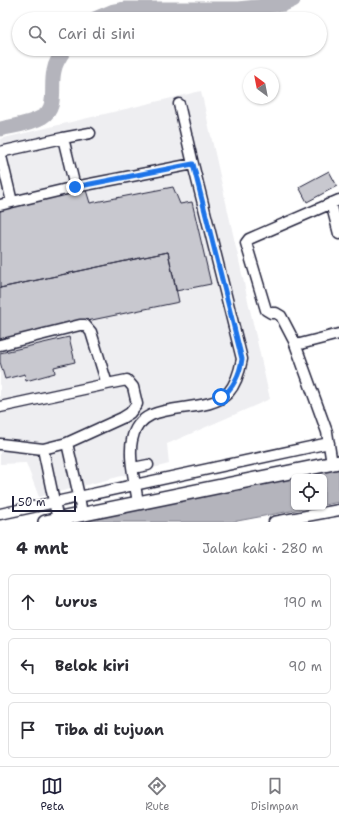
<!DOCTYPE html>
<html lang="id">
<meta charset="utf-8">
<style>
:root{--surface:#fff;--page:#f7f7f7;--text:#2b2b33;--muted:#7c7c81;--line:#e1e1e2;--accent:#22223b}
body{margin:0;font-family:"Shantell Sans",sans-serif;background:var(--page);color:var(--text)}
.controls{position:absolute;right:12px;bottom:12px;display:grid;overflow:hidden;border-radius:6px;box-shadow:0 1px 3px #0004}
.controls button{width:36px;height:36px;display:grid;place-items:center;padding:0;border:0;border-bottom:1px solid var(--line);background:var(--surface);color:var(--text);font:20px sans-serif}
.compass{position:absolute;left:243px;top:68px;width:36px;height:36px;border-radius:50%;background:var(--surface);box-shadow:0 1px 3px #0004;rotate:328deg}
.scale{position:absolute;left:12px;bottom:10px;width:64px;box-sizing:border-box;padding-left:4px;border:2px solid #22223b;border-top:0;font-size:11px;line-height:14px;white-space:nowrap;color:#22223b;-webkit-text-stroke:3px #fff;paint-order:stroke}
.stop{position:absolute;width:12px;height:12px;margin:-9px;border:3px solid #1a73e8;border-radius:50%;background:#fff}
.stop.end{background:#1a73e8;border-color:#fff;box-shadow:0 1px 4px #0008}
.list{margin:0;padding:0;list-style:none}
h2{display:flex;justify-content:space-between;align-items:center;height:52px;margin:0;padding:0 16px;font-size:17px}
h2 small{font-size:13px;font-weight:400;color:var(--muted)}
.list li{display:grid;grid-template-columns:26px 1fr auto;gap:12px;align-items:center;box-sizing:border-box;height:56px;margin:0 8px 8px;padding:0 8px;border:1px solid var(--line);border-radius:6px}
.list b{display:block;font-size:15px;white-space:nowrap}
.list em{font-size:13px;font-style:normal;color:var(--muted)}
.icon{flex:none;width:22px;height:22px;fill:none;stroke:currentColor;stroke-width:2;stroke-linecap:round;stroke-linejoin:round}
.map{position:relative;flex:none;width:339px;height:522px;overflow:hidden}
.search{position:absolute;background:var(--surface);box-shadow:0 1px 3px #0004;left:12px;right:12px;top:12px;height:44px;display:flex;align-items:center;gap:10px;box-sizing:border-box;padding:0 14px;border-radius:22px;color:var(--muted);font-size:15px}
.sheet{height:244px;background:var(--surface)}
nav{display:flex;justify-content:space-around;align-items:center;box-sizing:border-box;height:56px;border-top:1px solid var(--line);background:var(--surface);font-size:11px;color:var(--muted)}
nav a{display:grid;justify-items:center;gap:2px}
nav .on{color:var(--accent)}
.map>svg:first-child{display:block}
.built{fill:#eeeef1}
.water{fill:#b4b4bc;stroke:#7a7a88}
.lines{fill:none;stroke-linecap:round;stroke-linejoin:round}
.river{stroke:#b4b4bc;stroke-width:15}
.building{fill:#c8c8cf;stroke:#22223b}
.minor-casing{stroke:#22223b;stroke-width:13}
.major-casing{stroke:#22223b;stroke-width:16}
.minor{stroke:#fff;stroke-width:10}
.major{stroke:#fff;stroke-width:13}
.route{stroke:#1a73e8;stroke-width:5}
</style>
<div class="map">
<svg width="339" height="522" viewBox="0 0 339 522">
<rect width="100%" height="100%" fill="#fff"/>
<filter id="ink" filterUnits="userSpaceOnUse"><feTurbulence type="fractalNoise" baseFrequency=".025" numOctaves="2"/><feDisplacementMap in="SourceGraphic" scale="8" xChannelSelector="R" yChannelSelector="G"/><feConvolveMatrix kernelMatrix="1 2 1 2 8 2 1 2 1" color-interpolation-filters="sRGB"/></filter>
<g filter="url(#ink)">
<path class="built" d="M 201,91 L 270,399 L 167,444 L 169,464 L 39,497 L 26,463 L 0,464 L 0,139 Z"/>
<path class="water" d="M 339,468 L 339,502 L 324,505 L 324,477 L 296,477 Z
M 294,477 L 294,507 L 312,507 L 232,522 L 81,522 Z"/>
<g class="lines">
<path class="river" d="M 95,19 L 114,11 L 124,9 L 238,9 L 284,4 L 293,0
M 0,129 C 13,126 30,124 42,117 C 58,108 50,87 54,71 C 55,63 60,56 65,49"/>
</g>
<path class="building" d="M 329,171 L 337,186 L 307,202 L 299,187 Z
M 173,187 L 180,204 L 192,202 L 211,284 L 176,291 L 168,252 L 0,288 L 0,209 L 86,190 L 90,203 Z
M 168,252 L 179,302 L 0,339 L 0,288 Z
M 69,337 L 75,362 L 54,367 L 55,373 L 26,381 L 25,374 L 5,379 L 0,362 L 0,353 Z"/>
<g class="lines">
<defs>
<path id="minor" d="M 179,104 L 193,164
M 63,138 L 90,133
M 0,152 L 63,138 L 75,187 L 193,164 L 242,359 C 240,370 236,384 228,393 C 204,418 140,395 132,440 C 128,459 136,485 138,504
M 0,152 L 12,202 L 75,187
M 331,203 L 339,234
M 0,205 L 12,202
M 0,345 L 80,325 L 85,325 L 91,332 L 107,384 L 127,380 L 133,387 L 137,404 L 130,413 L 122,418 L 67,443 L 79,496 L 82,514
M 296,345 L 339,334
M 0,407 L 107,384
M 0,444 L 43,449 L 67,443
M 43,449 L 58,520
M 332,464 L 327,432 L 294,341 L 281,316 L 276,313 L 271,313 L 266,310 L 246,243 L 249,239 L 339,200
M 133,468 L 148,465
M 0,514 L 329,443
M 274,522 L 339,510"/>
<path id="major" d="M 45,522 L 339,462"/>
</defs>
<use href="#minor" class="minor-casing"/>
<use href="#major" class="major-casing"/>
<use href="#minor" class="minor"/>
<use href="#major" class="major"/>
</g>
</g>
<g class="lines" filter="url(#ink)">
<path class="route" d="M 75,187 L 193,164 L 242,359 C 240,374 233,389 221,397"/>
</g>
</svg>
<div class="controls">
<button><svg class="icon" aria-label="locate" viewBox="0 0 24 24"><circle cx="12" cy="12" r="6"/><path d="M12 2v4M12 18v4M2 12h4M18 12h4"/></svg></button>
</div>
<svg class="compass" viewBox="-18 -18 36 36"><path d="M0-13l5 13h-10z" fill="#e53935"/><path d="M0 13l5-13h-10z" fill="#7c7c81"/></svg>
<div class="scale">50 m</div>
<div class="stop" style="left:221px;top:397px"></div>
<div class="stop end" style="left:75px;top:187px"></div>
<div class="search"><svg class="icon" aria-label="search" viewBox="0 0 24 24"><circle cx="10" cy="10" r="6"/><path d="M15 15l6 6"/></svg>Cari di sini</div>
</div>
<section class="sheet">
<h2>4 mnt<small>Jalan kaki · 280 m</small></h2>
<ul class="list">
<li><svg class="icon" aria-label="ahead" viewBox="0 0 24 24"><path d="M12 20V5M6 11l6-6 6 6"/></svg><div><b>Lurus</b></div><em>190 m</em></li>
<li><svg class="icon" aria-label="left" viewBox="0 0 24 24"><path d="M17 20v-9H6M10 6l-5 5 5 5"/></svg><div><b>Belok kiri</b></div><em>90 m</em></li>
<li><svg class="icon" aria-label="arrive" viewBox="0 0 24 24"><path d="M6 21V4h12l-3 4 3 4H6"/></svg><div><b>Tiba di tujuan</b></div></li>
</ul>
</section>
<nav>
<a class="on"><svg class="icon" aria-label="map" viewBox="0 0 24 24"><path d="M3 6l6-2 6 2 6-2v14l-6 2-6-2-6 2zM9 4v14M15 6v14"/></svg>Peta</a>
<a><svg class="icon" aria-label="directions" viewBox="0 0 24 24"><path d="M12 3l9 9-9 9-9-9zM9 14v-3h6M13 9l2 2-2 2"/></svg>Rute</a>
<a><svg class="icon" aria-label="saved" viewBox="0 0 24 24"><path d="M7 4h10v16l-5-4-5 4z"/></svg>Disimpan</a>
</nav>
